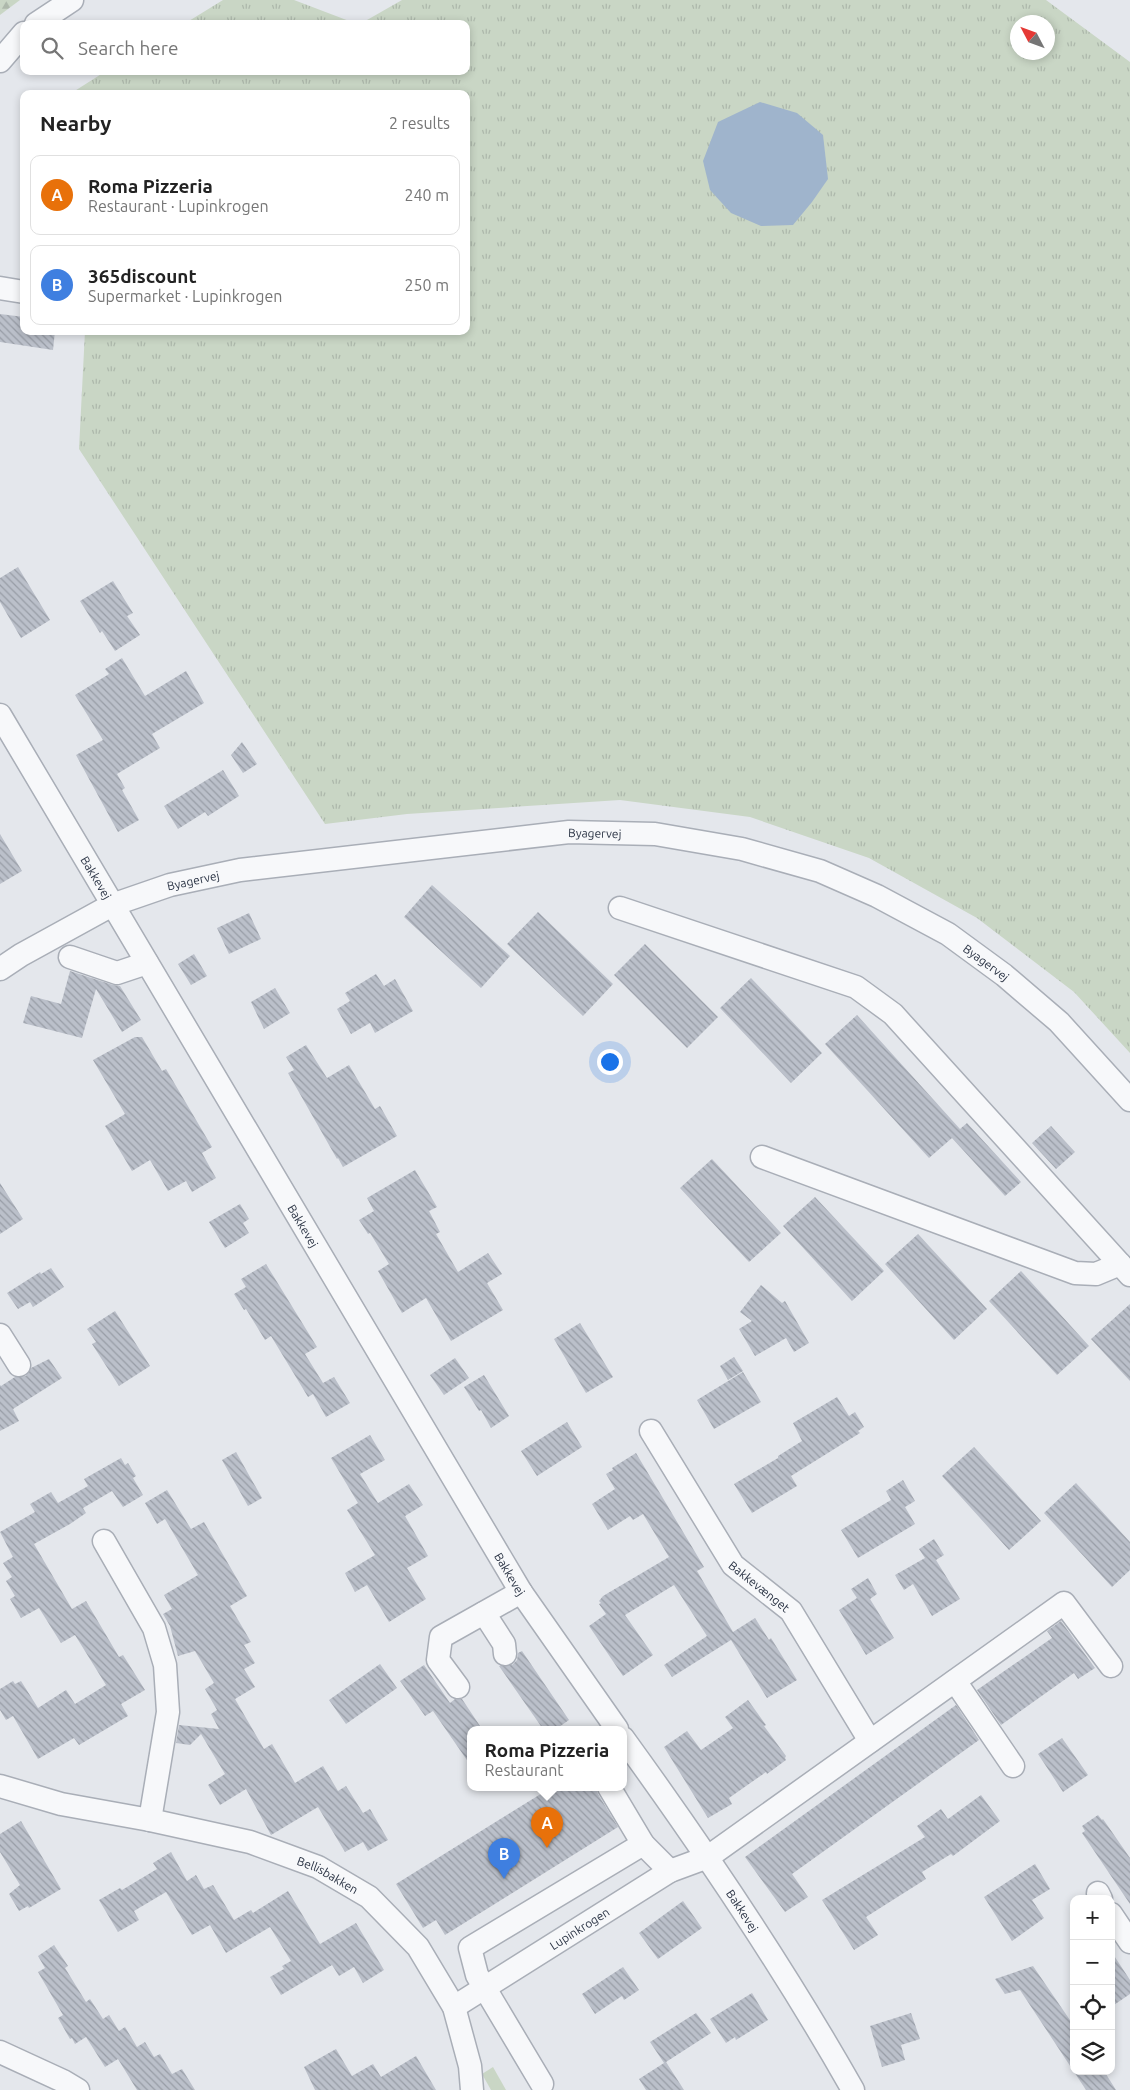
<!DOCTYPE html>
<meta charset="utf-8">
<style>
:root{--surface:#fff;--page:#f2f2f2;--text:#222;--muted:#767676;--line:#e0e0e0;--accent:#d1495b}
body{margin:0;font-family:Ubuntu,sans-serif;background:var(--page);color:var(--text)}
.controls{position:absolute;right:15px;bottom:15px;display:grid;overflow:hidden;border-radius:10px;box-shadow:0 2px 8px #0003}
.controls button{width:45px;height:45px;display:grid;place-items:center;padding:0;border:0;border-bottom:1px solid var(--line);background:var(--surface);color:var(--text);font:25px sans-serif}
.compass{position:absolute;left:1010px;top:15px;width:45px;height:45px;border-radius:50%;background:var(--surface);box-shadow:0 2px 8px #0003;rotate:311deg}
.you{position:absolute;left:609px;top:1061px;width:18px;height:18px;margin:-12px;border:4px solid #fff;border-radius:50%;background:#1a73e8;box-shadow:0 0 0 8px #1a73e833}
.badge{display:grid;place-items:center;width:32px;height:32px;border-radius:50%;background:var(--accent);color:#fff;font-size:16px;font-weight:700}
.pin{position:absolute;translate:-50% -41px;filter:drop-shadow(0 1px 2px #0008)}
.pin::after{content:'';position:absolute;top:26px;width:18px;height:15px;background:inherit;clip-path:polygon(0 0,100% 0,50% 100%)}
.popup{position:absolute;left:467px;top:1726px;width:160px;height:65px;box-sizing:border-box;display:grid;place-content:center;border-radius:10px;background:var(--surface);filter:drop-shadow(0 1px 4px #0005);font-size:16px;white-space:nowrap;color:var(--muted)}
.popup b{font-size:19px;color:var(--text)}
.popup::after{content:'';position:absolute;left:50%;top:100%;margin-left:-10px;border:10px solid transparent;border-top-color:var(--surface)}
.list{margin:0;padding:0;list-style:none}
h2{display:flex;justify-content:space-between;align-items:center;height:65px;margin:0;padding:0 20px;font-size:21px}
h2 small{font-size:16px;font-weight:400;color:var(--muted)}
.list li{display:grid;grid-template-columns:32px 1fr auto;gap:15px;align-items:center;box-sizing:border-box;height:80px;margin:0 10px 10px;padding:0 10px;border:1px solid var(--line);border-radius:10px}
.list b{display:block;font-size:19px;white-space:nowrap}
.list p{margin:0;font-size:16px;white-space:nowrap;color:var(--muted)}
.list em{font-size:16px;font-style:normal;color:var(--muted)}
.icon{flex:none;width:28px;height:28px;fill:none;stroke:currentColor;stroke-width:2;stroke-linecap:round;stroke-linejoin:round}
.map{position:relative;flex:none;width:1130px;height:2090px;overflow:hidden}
.search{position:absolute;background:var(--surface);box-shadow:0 2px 8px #0003;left:20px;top:20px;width:450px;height:55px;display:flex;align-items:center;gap:12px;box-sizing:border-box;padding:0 18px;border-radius:10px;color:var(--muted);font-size:19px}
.panel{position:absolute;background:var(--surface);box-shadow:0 2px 8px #0003;left:20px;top:90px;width:450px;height:245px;border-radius:10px}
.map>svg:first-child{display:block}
.grass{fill:url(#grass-tufts);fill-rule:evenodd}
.forest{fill:url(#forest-firs)}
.garden{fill:#c9d6c5}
.water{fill:#9fb4cc}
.building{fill:url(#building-back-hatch)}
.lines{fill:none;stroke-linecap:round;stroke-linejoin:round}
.minor-casing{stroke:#a9aeb7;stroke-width:25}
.minor{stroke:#f7f8fa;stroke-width:22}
.labels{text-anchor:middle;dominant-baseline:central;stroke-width:4;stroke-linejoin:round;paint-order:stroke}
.street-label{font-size:12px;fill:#2b3445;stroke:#f4f6f9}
</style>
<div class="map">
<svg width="1130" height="2090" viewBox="0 0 1130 2090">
<defs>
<pattern id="grass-tufts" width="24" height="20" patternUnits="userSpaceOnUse" patternTransform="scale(1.25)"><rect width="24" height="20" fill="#c9d6c5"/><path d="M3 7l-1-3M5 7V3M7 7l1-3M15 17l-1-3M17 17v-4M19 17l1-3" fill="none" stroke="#adb8ab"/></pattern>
<pattern id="forest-firs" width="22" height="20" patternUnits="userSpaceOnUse" patternTransform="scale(1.25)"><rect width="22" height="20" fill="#c9d6c5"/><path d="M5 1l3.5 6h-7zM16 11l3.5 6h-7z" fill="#adb8ab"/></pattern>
<pattern id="building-back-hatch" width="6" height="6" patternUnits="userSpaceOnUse" patternTransform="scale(1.25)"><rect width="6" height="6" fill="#bbc0ca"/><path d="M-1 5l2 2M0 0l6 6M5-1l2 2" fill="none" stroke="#989da6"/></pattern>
</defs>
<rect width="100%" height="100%" fill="#e4e7ec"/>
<path class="grass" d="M 223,0 L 294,0 L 357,24 L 184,24 Z
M 402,0 L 1046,0 L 1130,62 L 1130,1053 L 1074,992 L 977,918 L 869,858 L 750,817 L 620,800 L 407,814 L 325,824 L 79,449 L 85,331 L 466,331 L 466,94 L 70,94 L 106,71 L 466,71 L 466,24 L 360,24 ZM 1018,22 L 1048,22 L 1048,52 L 1018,52 Z"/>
<path class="forest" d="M 0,0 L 20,0 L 0,15 Z"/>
<path class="garden" d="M 493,2067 L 506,2090 L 491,2090 L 482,2074 Z"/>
<path class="water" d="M 760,102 L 797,113 L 823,135 L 828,179 L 812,202 L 793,225 L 761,226 L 731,213 L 710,190 L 703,161 L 718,122 Z"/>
<path class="building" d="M 0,314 L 24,317 L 24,331 L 55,331 L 53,350 L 0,342 Z
M 18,567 L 50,620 L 21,638 L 0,602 L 0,578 Z
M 113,581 L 133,613 L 127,616 L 140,635 L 115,651 L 102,631 L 100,633 L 80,601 Z
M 122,658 L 145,696 L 186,671 L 204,703 L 152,734 L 160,748 L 117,774 L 125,788 L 122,790 L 139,820 L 118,832 L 76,755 L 103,740 L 75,695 L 109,674 L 105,669 Z
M 242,742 L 257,764 L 243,773 L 231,755 Z
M 223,770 L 239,796 L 208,816 L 205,812 L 178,829 L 164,806 Z
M 0,834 L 22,871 L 0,884 Z
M 432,885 L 510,956 L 481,988 L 404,917 Z
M 538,912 L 613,984 L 583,1016 L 507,944 Z
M 249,913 L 261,939 L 229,954 L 217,928 Z
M 645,944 L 718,1017 L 687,1048 L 614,975 Z
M 194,954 L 207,976 L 191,985 L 178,964 Z
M 70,971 L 113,985 L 120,986 L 141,1020 L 122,1032 L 96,989 L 82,1038 L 23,1023 L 31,996 L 61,1004 Z
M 376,974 L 384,986 L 395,979 L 413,1011 L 375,1033 L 370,1023 L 351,1034 L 337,1009 L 350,1001 L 345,993 Z
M 751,978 L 822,1053 L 791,1083 L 720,1008 Z
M 275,988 L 290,1013 L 264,1029 L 251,1002 Z
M 857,1015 L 960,1129 L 967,1123 L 1021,1182 L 1005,1196 L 952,1138 L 929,1158 L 825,1044 Z
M 135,1037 L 142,1037 L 162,1071 L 166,1069 L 212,1147 L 202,1153 L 216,1178 L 192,1192 L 186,1181 L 168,1191 L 150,1160 L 132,1171 L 105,1126 L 125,1114 L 93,1060 Z
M 306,1045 L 327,1078 L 349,1065 L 375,1109 L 380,1106 L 397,1136 L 343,1167 L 338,1158 L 337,1159 L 288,1073 L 294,1070 L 286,1057 Z
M 1051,1126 L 1075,1152 L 1056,1169 L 1032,1143 Z
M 712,1159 L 781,1233 L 749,1262 L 680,1188 Z
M 415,1170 L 437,1207 L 429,1211 L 440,1232 L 436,1234 L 458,1272 L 488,1253 L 502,1274 L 487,1283 L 503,1310 L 451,1341 L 426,1298 L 402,1313 L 378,1271 L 389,1264 L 370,1233 L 368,1234 L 359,1220 L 374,1211 L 367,1198 Z
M 0,1183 L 23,1219 L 0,1234 Z
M 815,1197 L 884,1271 L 852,1301 L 783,1226 Z
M 240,1204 L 249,1219 L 243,1223 L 249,1233 L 225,1248 L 209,1222 Z
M 918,1234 L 987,1309 L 954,1340 L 885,1264 Z
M 266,1264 L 317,1347 L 305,1354 L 323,1383 L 334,1377 L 350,1403 L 326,1417 L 313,1394 L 308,1397 L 271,1336 L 265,1340 L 246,1309 L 244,1310 L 234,1294 L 246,1287 L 241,1279 Z
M 51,1268 L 64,1287 L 33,1307 L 30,1302 L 18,1309 L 7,1293 L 40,1272 L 41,1274 Z
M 1021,1271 L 1089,1346 L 1057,1375 L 989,1301 Z
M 761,1285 L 782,1303 L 785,1301 L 809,1343 L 794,1352 L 786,1338 L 755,1356 L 739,1329 L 752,1321 L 740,1312 Z
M 1130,1304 L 1130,1381 L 1091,1339 Z
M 115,1311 L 150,1366 L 119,1386 L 92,1344 L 96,1342 L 87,1329 Z
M 580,1323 L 613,1377 L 586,1393 L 554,1339 Z
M 734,1357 L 743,1371 L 728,1380 L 720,1366 Z
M 455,1358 L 469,1378 L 444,1395 L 430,1375 Z
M 49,1359 L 62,1378 L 13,1409 L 19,1421 L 0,1431 L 0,1385 L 1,1386 L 15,1377 L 26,1376 L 31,1368 Z
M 743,1372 L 761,1402 L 714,1429 L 697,1400 Z
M 484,1375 L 509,1416 L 491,1428 L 481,1410 L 479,1411 L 464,1387 Z
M 837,1397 L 849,1416 L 855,1412 L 864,1427 L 858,1431 L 860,1433 L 791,1476 L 797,1486 L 752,1513 L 734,1484 L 778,1458 L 778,1456 L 802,1441 L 793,1423 Z
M 567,1422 L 582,1447 L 537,1476 L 521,1451 Z
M 370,1435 L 385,1460 L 360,1474 L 378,1503 L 409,1484 L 423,1505 L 405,1516 L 428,1556 L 407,1568 L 426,1599 L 389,1622 L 367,1585 L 355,1592 L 345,1573 L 375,1555 L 347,1510 L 358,1503 L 331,1458 Z
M 974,1447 L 1041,1521 L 1009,1550 L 942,1476 Z
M 236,1452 L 262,1498 L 248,1506 L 222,1460 Z
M 636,1453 L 704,1567 L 697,1571 L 733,1632 L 755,1618 L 769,1640 L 771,1638 L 797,1680 L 767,1698 L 731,1640 L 672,1677 L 664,1665 L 707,1636 L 674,1585 L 625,1615 L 653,1655 L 623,1676 L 589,1626 L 606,1614 L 599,1604 L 601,1603 L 599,1601 L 603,1596 L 669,1557 L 643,1514 L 633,1520 L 630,1516 L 608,1530 L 592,1504 L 615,1489 L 606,1474 L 613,1470 L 612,1468 Z
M 121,1458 L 125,1465 L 128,1463 L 136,1476 L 133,1478 L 143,1495 L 123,1507 L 112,1491 L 83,1508 L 86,1513 L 70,1524 L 34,1544 L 72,1609 L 86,1601 L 119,1657 L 123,1655 L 145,1690 L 121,1704 L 128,1716 L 79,1745 L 74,1738 L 38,1759 L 13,1716 L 6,1720 L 0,1710 L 0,1689 L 13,1681 L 15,1684 L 21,1681 L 38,1708 L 66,1690 L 75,1704 L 106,1685 L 75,1635 L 61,1643 L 39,1608 L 21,1618 L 10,1599 L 15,1596 L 6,1581 L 12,1577 L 3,1563 L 13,1557 L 0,1532 L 35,1512 L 30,1504 L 51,1492 L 58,1503 L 88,1486 L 84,1479 Z
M 903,1480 L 915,1501 L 905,1507 L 915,1524 L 858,1558 L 841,1530 L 891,1500 L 886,1491 Z
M 1076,1483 L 1130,1542 L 1130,1570 L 1112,1587 L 1044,1513 Z
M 167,1490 L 191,1529 L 204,1522 L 247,1596 L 230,1606 L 251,1642 L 244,1645 L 255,1663 L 244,1669 L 255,1687 L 235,1699 L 264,1749 L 272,1744 L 295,1783 L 323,1766 L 338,1791 L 346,1786 L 363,1813 L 370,1809 L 388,1840 L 368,1851 L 363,1842 L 345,1852 L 318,1807 L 271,1835 L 246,1789 L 220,1805 L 208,1785 L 225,1774 L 201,1734 L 190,1745 L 176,1743 L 179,1725 L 219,1729 L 211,1714 L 217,1710 L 205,1689 L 214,1683 L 195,1651 L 178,1656 L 170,1626 L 163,1614 L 172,1609 L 164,1595 L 198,1575 L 165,1519 L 157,1524 L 145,1503 Z
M 934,1539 L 944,1555 L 936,1560 L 960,1599 L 932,1616 L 913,1584 L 904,1590 L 895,1575 L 925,1558 L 919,1549 Z
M 868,1578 L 877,1594 L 870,1599 L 894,1638 L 866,1655 L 839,1610 L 857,1598 L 851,1589 Z
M 1061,1621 L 1095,1668 L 1078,1679 L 1074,1673 L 1001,1725 L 977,1690 L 1052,1638 L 1047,1631 Z
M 522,1651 L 569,1720 L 556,1729 L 543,1729 L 499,1666 L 512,1665 L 517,1660 L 518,1653 Z
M 380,1664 L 397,1688 L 346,1724 L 329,1700 Z
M 424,1665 L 450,1703 L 455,1699 L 462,1699 L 482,1729 L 471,1729 L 471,1766 L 433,1711 L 425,1716 L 400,1681 Z
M 748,1700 L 766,1725 L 764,1726 L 786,1756 L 785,1758 L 786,1760 L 767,1774 L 766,1772 L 729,1798 L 732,1804 L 708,1818 L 664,1747 L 687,1731 L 701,1750 L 733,1728 L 725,1717 Z
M 956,1705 L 979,1740 L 792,1874 L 808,1897 L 785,1912 L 745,1857 Z
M 1062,1738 L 1088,1775 L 1063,1792 L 1038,1754 Z
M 552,1787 L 596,1787 L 598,1794 L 618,1827 L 445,1935 L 436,1920 L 423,1928 L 396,1884 Z
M 981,1795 L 1000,1821 L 953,1856 L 951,1854 L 922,1872 L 926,1879 L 866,1917 L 878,1935 L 854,1950 L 822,1900 L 925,1837 L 917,1826 L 941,1809 L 948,1819 Z
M 1098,1815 L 1102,1820 L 1103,1819 L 1130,1858 L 1130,1904 L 1082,1833 L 1085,1831 L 1082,1826 Z
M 21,1821 L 61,1889 L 29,1908 L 28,1906 L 19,1911 L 9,1894 L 20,1885 L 0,1852 L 0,1834 Z
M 171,1852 L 187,1881 L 196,1875 L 204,1889 L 213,1885 L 234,1920 L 251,1910 L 253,1913 L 288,1891 L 320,1944 L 356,1923 L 384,1970 L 363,1983 L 354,1967 L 339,1976 L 332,1965 L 281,1995 L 270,1977 L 284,1969 L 282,1966 L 291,1961 L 270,1927 L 226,1953 L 210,1925 L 192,1935 L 166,1892 L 134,1911 L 139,1920 L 118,1932 L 99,1900 L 120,1888 L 122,1890 L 157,1869 L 153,1863 Z
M 1035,1864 L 1050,1889 L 1032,1900 L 1044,1918 L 1012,1941 L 984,1897 Z
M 683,1901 L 702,1928 L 658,1959 L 639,1933 Z
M 54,1945 L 68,1966 L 65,1968 L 86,2002 L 90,1999 L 103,2019 L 109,2015 L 119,2031 L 125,2027 L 137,2047 L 145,2042 L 154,2057 L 160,2054 L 172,2074 L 182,2069 L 195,2090 L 137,2090 L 118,2059 L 105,2067 L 86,2037 L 75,2044 L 72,2038 L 70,2039 L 58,2018 L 63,2015 L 38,1972 L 45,1968 L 38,1956 Z
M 1111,1951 L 1130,1980 L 1130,1994 L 1111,2007 Z
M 1033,1966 L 1074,2026 L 1074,2071 L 1104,2071 L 1116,2090 L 1086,2090 L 1020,1990 L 1005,1994 L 995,1979 Z
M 623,1967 L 639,1990 L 624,2000 L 622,1996 L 595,2014 L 582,1994 Z
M 752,1993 L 768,2020 L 736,2040 L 735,2037 L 726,2043 L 710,2019 Z
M 696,2013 L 711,2033 L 666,2062 L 684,2090 L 646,2090 L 639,2079 L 664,2063 L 650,2042 Z
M 911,2013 L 920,2039 L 901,2045 L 905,2060 L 882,2067 L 870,2026 Z
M 336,2049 L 352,2076 L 373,2064 L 381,2077 L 416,2056 L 436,2090 L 315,2090 L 304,2067 Z"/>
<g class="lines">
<defs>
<g id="minor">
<path d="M 36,24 L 72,0"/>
<path d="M 0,61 L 24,33"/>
<path d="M 0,288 L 24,292"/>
<path id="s1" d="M 0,715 L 521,1592 L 617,1729"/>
<path d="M 620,908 L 856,987 L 893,1014 L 1130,1275"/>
<path d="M 70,957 L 117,973 L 147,963"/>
<path id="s2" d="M 0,969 L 21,955 L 112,905 L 170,885 L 240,870 L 569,832 L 655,834 L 742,849 L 820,871 L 877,896 L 948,934 L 1004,975 L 1059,1022 L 1130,1100"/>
<path d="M 762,1157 L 1075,1273 L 1096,1274 L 1120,1264"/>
<path d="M 0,1335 L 19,1365"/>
<path id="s3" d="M 651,1431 L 733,1565 L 791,1611 L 870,1741"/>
<path d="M 104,1541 L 154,1628 L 165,1665 L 168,1712 L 150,1820"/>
<path d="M 484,1613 L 504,1644 L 505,1654"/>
<path d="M 955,1681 L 1013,1766"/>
<path d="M 458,1687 L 438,1660 L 441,1637 L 521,1592"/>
<path id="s4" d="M 623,1738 C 705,1851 784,1968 853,2090"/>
<path id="s5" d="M 0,1786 L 61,1804 L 150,1820 L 250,1842 L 318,1867 L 369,1897 L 418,1947 L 454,2007 L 470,2066 L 472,2090"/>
<path d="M 609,1787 L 643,1844"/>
<path d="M 1098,1893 L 1101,1899"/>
<path d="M 1111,1914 L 1130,1942"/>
<path id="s6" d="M 454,2007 L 670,1871 L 708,1857 L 1064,1603 L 1111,1666"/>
<path d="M 0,2052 L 63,2081 L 78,2090"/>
<path d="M 542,2084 L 477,1975 L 470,1948 L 643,1844 L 670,1871"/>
</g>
</defs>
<use href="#minor" class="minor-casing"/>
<use href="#minor" class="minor"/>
</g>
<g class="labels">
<g class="street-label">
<text stroke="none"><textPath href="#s2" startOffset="619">Byagervej</textPath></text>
<text stroke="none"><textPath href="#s1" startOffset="189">Bakkevej</textPath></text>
<text stroke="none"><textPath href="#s2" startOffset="214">Byagervej</textPath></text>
<text stroke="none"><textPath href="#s2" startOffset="1039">Byagervej</textPath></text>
<text stroke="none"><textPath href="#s1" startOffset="594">Bakkevej</textPath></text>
<text stroke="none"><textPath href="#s1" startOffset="999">Bakkevej</textPath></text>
<text stroke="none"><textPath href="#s3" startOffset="191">Bakkevænget</textPath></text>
<text stroke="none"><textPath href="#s5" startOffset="341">Bellisbakken</textPath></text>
<text stroke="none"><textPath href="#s4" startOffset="210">Bakkevej</textPath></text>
<text stroke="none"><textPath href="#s6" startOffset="148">Lupinkrogen</textPath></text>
</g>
</g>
</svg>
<div class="controls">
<button>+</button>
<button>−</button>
<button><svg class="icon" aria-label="locate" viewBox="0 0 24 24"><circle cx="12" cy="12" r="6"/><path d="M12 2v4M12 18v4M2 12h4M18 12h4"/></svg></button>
<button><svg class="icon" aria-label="layers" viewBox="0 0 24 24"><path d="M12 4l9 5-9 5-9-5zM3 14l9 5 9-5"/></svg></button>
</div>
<svg class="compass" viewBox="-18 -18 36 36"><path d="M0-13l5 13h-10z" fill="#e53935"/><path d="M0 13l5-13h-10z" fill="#767676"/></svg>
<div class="you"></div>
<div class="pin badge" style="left:547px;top:1848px;background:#e8710a">A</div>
<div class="popup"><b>Roma Pizzeria</b>Restaurant</div>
<div class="pin badge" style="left:504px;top:1879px;background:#3f7fe0">B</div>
<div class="search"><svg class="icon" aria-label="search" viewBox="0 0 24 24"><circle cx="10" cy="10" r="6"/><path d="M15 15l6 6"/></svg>Search here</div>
<section class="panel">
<h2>Nearby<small>2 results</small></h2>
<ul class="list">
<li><span class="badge" style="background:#e8710a">A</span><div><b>Roma Pizzeria</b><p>Restaurant · Lupinkrogen</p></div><em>240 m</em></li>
<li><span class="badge" style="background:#3f7fe0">B</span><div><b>365discount</b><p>Supermarket · Lupinkrogen</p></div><em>250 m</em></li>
</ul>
</section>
</div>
